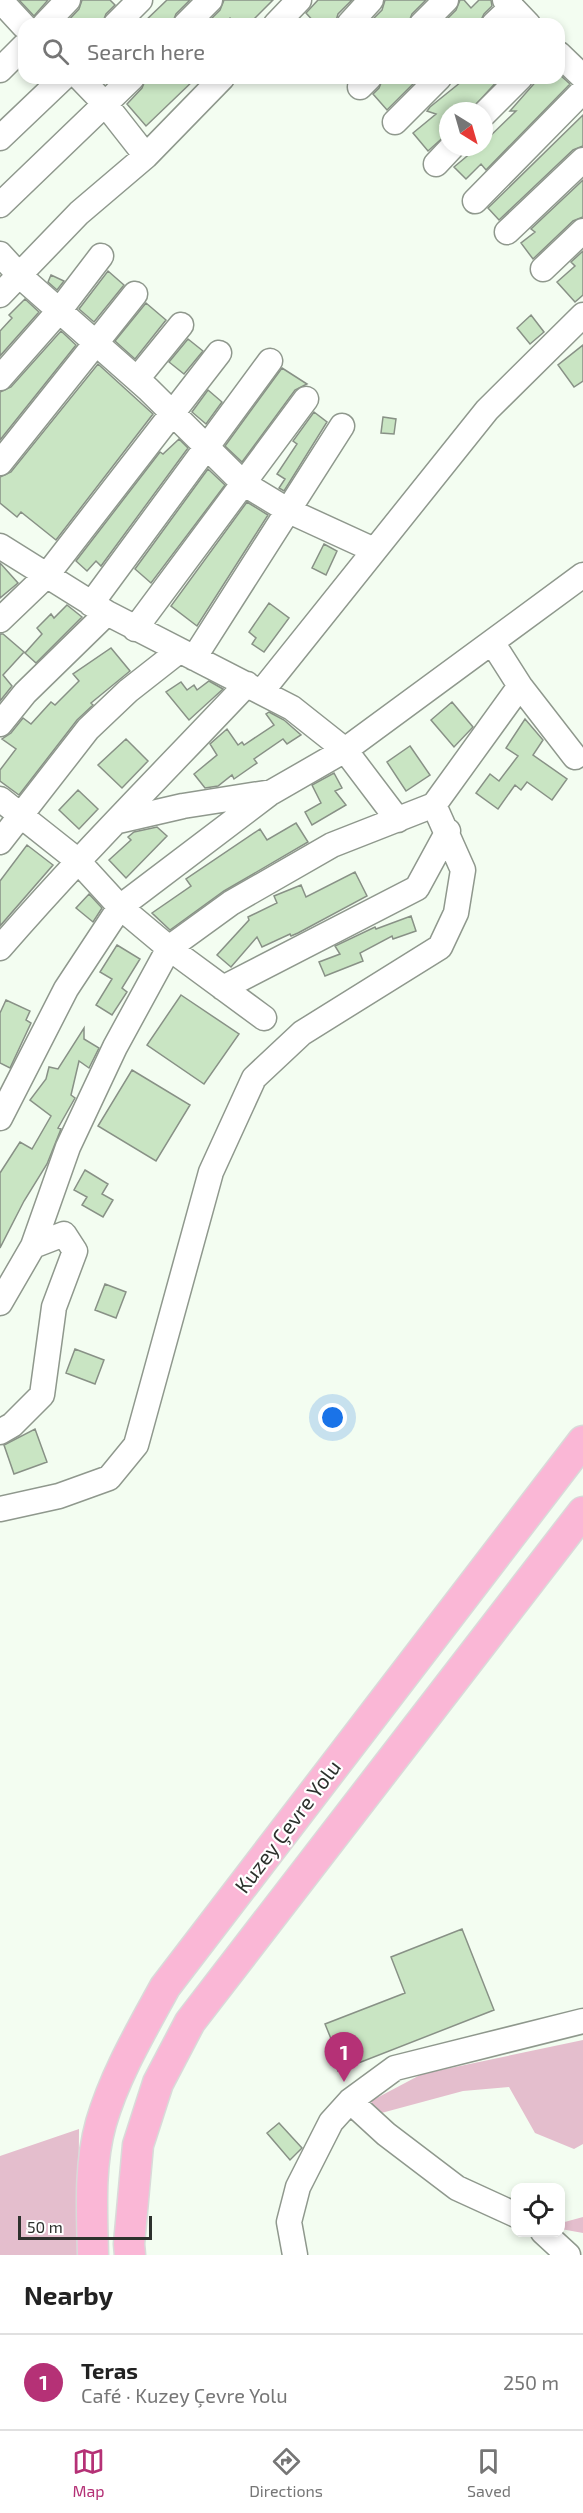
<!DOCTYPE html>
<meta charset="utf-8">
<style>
:root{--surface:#fff;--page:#f2f2f2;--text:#222;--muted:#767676;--line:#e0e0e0;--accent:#b53176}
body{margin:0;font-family:"Exo 2",sans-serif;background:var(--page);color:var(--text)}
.controls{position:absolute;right:18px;bottom:18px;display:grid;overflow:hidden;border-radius:12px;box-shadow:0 3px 9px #0003}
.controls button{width:54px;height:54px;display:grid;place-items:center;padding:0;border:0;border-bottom:2px solid var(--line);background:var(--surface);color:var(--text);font:30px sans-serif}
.compass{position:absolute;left:439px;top:102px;width:54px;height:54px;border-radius:50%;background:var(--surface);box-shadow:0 3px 9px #0003;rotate:143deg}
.scale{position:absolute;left:18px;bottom:15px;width:134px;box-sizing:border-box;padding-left:6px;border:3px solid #2d312d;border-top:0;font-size:16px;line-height:21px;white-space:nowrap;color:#2d312d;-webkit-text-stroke:4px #fff;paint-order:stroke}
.you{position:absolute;left:333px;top:1418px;width:21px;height:21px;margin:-15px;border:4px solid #fff;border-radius:50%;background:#1a73e8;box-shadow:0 0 0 9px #1a73e833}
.badge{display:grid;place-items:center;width:39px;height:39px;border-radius:50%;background:var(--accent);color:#fff;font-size:20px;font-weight:700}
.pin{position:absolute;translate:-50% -50px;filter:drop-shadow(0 2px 3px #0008)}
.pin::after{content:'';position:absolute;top:32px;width:21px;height:18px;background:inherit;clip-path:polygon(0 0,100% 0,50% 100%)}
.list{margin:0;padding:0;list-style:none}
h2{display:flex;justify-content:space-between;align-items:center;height:78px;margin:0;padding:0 24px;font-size:26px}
h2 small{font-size:20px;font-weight:400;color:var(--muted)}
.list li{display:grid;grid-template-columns:39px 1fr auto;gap:18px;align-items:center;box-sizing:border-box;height:96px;padding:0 24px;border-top:2px solid var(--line)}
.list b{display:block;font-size:22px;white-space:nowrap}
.list p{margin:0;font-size:20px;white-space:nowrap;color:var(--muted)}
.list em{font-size:20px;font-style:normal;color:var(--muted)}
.icon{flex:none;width:33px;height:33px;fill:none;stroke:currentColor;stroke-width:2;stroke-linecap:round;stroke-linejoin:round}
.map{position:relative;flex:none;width:583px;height:2255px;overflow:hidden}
.search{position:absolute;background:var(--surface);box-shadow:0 3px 9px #0003;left:18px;right:18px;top:18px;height:66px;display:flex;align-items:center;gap:15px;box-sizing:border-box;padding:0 21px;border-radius:18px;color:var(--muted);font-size:22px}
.sheet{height:174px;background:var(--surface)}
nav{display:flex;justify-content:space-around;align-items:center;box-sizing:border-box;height:84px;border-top:2px solid var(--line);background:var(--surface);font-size:16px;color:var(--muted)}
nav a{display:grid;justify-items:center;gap:3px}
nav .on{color:var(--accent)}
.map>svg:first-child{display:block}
.green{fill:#e4becd}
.building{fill:#c9e5c3;stroke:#889186;stroke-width:1.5}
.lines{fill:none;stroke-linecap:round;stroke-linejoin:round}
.minor-casing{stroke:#8f988d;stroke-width:27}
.major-casing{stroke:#d9dad9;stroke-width:33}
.minor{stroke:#fff;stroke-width:24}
.major{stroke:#fab7d6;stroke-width:30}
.labels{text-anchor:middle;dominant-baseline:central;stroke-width:4.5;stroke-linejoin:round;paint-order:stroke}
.street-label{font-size:21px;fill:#2d312d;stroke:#fff}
</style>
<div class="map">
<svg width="583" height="2255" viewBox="0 0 583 2255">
<rect width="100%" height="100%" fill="#f3fdf1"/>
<path class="green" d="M 583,2040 L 583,2144 L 574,2149 L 535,2133 L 509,2087 L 463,2091 L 374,2115 L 371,2101 L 422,2074 Z
M 79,2129 L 78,2255 L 0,2255 L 0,2156 Z
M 583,2217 L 583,2233 L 561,2229 L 561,2223 Z"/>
<path class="building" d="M 19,0 L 48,0 L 34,16 Z
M 82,0 L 110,0 L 115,5 L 106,14 L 102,24 L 65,24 L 79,9 Z
M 167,0 L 190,0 L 176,14 L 172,24 L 142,24 Z
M 224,0 L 273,0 L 249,24 L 236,24 L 230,18 L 223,24 L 206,24 L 220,10 Z
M 318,0 L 352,0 L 338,14 L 335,24 L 316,24 L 306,13 Z
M 385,0 L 426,0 L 412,14 L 408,24 L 368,24 L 382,10 Z
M 460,0 L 464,0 L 471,8 L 479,0 L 491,0 L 492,6 L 484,14 L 479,24 L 442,24 L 456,10 Z
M 559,74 L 570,84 L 486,170 L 481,164 L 466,179 L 454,167 L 478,147 L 484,147 L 484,142 L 516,111 L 510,111 L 539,78 L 559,78 Z
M 146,78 L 196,78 L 146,126 L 127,104 L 142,88 Z
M 383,78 L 419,78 L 387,110 L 373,94 L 379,88 Z
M 466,78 L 500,78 L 470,111 L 448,111 L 448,133 L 428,151 L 413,133 L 436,114 L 427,111 L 430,107 Z
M 583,115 L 583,146 L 573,150 L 499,220 L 488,208 Z
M 583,180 L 583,217 L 573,221 L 533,259 L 521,243 L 535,232 L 531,229 Z
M 583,251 L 583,295 L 575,302 L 557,282 L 575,266 L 571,262 Z
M 108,271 L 124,285 L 94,322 L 79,309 Z
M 51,275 L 64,281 L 57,290 L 48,282 Z
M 25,299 L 39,312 L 0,356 L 0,331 L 12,318 L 9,315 Z
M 146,303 L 166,320 L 135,359 L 115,341 Z
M 531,315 L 544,332 L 530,344 L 517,328 Z
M 61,331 L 76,345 L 0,440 L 0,392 L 11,387 Z
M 188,339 L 203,351 L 184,374 L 169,362 Z
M 583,345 L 583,381 L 574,387 L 558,365 Z
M 98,364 L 153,414 L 56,540 L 21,512 L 17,517 L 0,503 L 0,477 L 11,472 Z
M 282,368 L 307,384 L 295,390 L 242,462 L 225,446 Z
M 208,390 L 222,402 L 206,424 L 192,412 Z
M 314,412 L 327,422 L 284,491 L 279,488 L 285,479 L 277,474 L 297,444 L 293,441 Z
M 383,417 L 396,419 L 394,434 L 381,433 Z
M 179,439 L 188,448 L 101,566 L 96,561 L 87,571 L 76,561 L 160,452 L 163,454 Z
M 208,469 L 225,485 L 151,583 L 135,569 Z
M 247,502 L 268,515 L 197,626 L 171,606 Z
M 324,544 L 337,551 L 326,575 L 312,568 Z
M 0,563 L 18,583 L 0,598 Z
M 269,603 L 289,618 L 264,652 L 252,644 L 256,638 L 249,632 Z
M 67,605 L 82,617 L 36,663 L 25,653 L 42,634 L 37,628 L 51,614 L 54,618 Z
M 0,634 L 3,634 L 24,652 L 3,675 L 12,686 L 0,701 Z
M 111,648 L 130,671 L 91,703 L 93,705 L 77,720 L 19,795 L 0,781 L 0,770 L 16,749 L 2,739 L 11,733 L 23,718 L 31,724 L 51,702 L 55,705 L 79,681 L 73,674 Z
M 209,681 L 223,689 L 189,720 L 166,692 L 181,682 L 187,690 L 194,685 L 197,690 Z
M 452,702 L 473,727 L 454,747 L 431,720 Z
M 269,712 L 284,720 L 301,735 L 287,744 L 283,739 L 254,759 L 257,763 L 234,779 L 232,775 L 218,786 L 205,788 L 194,774 L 217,755 L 210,744 L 227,729 L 238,745 L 242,742 L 244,745 L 274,725 L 266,714 Z
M 525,719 L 543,740 L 533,755 L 567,779 L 552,800 L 527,782 L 521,790 L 515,785 L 498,809 L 476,793 L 490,774 L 499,781 L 518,756 L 506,748 Z
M 126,739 L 148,761 L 122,788 L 98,765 Z
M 410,746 L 430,775 L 406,791 L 387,762 Z
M 334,773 L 342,788 L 335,791 L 346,805 L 312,825 L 305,812 L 321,803 L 312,785 Z
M 78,790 L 98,809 L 79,829 L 59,810 Z
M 296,823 L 308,842 L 224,891 L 170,930 L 152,913 L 191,886 L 186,879 L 260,829 L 267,840 Z
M 157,827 L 167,836 L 126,878 L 109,860 L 131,840 L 128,837 L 134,832 Z
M 27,845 L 53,865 L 0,926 L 0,881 Z
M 355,872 L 367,896 L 298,933 L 291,936 L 290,934 L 262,947 L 257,937 L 231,967 L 217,955 L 249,920 L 248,917 L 277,903 L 274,896 L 301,885 L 306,897 Z
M 89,894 L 102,908 L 93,922 L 76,908 Z
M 411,916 L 416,931 L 393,939 L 392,936 L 360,953 L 363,961 L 325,976 L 319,962 L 340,954 L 335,946 L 375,927 L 376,929 Z
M 117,945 L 140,959 L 122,988 L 127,992 L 112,1015 L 96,1005 L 112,979 L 100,972 Z
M 181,995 L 239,1034 L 204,1084 L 147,1045 Z
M 6,1000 L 30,1011 L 26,1020 L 31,1023 L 10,1068 L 0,1063 L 0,1013 Z
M 84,1028 L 84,1039 L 99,1048 L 89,1068 L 79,1061 L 71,1095 L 75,1098 L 58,1128 L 61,1129 L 47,1164 L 24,1201 L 0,1248 L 0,1173 L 20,1142 L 32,1149 L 51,1116 L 30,1100 L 46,1079 L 49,1067 L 58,1069 Z
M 132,1070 L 190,1105 L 156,1161 L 98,1126 Z
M 85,1170 L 108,1184 L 102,1194 L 113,1200 L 103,1217 L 82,1205 L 87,1197 L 74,1190 Z
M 105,1284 L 126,1292 L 116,1318 L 95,1310 Z
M 75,1349 L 104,1360 L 95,1384 L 66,1373 Z
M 35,1429 L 47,1462 L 14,1474 L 4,1445 Z
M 462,1929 L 494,2010 L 338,2071 L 331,2052 L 336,2051 L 325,2024 L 405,1993 L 391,1957 Z
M 279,2123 L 302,2148 L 290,2160 L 267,2133 Z"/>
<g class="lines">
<defs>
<path id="minor" d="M 0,0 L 24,26
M 505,0 L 528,24
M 45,24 L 68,0
M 116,24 L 140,0
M 186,24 L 210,0
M 276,24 L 299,0
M 349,24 L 371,0
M 422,24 L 446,0
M 494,24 L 512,7
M 559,54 L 583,77
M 0,70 L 24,46
M 80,78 L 106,105 L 146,156
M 360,87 L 369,78
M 484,114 L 520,78
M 395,122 L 439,78
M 0,138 L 63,78
M 436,164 L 452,147
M 475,201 L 583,91
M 0,205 L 132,78
M 507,232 L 583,160
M 0,254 L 20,276 L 148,389 L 243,483 L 289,511 L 374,550
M 543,269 L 583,231
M 0,295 L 79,213 L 146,156 L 222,78
M 0,378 L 59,311 L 101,256
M 137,379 L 181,325
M 0,463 L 135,294
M 0,546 L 107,613 L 292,708 L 345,750 L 398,820
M 91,604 L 270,361
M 0,620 L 47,575 L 219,353
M 135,629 L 306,399
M 492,642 L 520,686 L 575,757
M 194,658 L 342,426
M 262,691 L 487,410 L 583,315
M 0,724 L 25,693 L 107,613
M 0,799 L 77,860 L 120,907 L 169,948 L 264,1018
M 118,821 L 183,806 L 272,792 L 345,750 L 583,575
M 0,842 L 88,729 L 128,691 L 179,651
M 0,948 C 79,857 164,772 247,684
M 223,988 L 417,888 L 448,831
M 0,1118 L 66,989 L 120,907 L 269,794
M 0,1303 L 33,1246 L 68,1147 L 115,1047 L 169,948 L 231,903 L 332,845 L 434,805 L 520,686
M 0,1432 L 12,1425 L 42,1395 L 54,1307 L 75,1251 L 64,1234 L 33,1246
M 0,1509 L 59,1496 L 109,1478 L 136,1445 L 211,1172 L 254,1078 L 302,1033 L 440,947 L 456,913 L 463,870 L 434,805
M 350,2101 L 386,2134 L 457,2188 L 516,2215
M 543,2232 L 568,2255
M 295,2255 L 289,2222 L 298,2187 L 331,2122 L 350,2101 L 395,2068 L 583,2021"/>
<path id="major" d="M 93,2255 C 92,2211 89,2166 101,2123 C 115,2075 141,2031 165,1987 L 583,1441
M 130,2255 L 129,2244 L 138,2145 L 158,2083 L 190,2022 L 583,1512"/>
</defs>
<use href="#minor" class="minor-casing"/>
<use href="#major" class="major-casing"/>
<use href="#minor" class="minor"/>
<use href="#major" class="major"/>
</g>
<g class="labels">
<g class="street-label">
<text transform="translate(287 1826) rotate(-53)">Kuzey Çevre Yolu</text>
</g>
</g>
</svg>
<div class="controls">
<button><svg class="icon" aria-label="locate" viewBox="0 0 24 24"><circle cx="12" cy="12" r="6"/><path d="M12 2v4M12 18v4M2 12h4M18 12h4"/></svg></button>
</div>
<svg class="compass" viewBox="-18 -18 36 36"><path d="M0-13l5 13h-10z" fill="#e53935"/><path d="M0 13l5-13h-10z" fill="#767676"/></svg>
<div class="scale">50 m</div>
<div class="you"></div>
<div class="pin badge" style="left:344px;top:2082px">1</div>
<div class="search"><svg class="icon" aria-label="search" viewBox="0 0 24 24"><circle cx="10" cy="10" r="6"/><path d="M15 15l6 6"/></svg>Search here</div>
</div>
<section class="sheet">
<h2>Nearby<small></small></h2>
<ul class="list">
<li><span class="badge">1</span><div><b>Teras</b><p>Café · Kuzey Çevre Yolu</p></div><em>250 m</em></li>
</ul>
</section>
<nav>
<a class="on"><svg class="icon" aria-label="map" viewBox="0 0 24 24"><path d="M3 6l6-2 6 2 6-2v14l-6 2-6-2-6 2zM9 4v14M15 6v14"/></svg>Map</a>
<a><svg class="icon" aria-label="directions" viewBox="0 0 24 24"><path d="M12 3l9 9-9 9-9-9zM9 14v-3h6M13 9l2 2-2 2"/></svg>Directions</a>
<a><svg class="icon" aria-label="saved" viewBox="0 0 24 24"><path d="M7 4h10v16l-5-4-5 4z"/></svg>Saved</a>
</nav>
